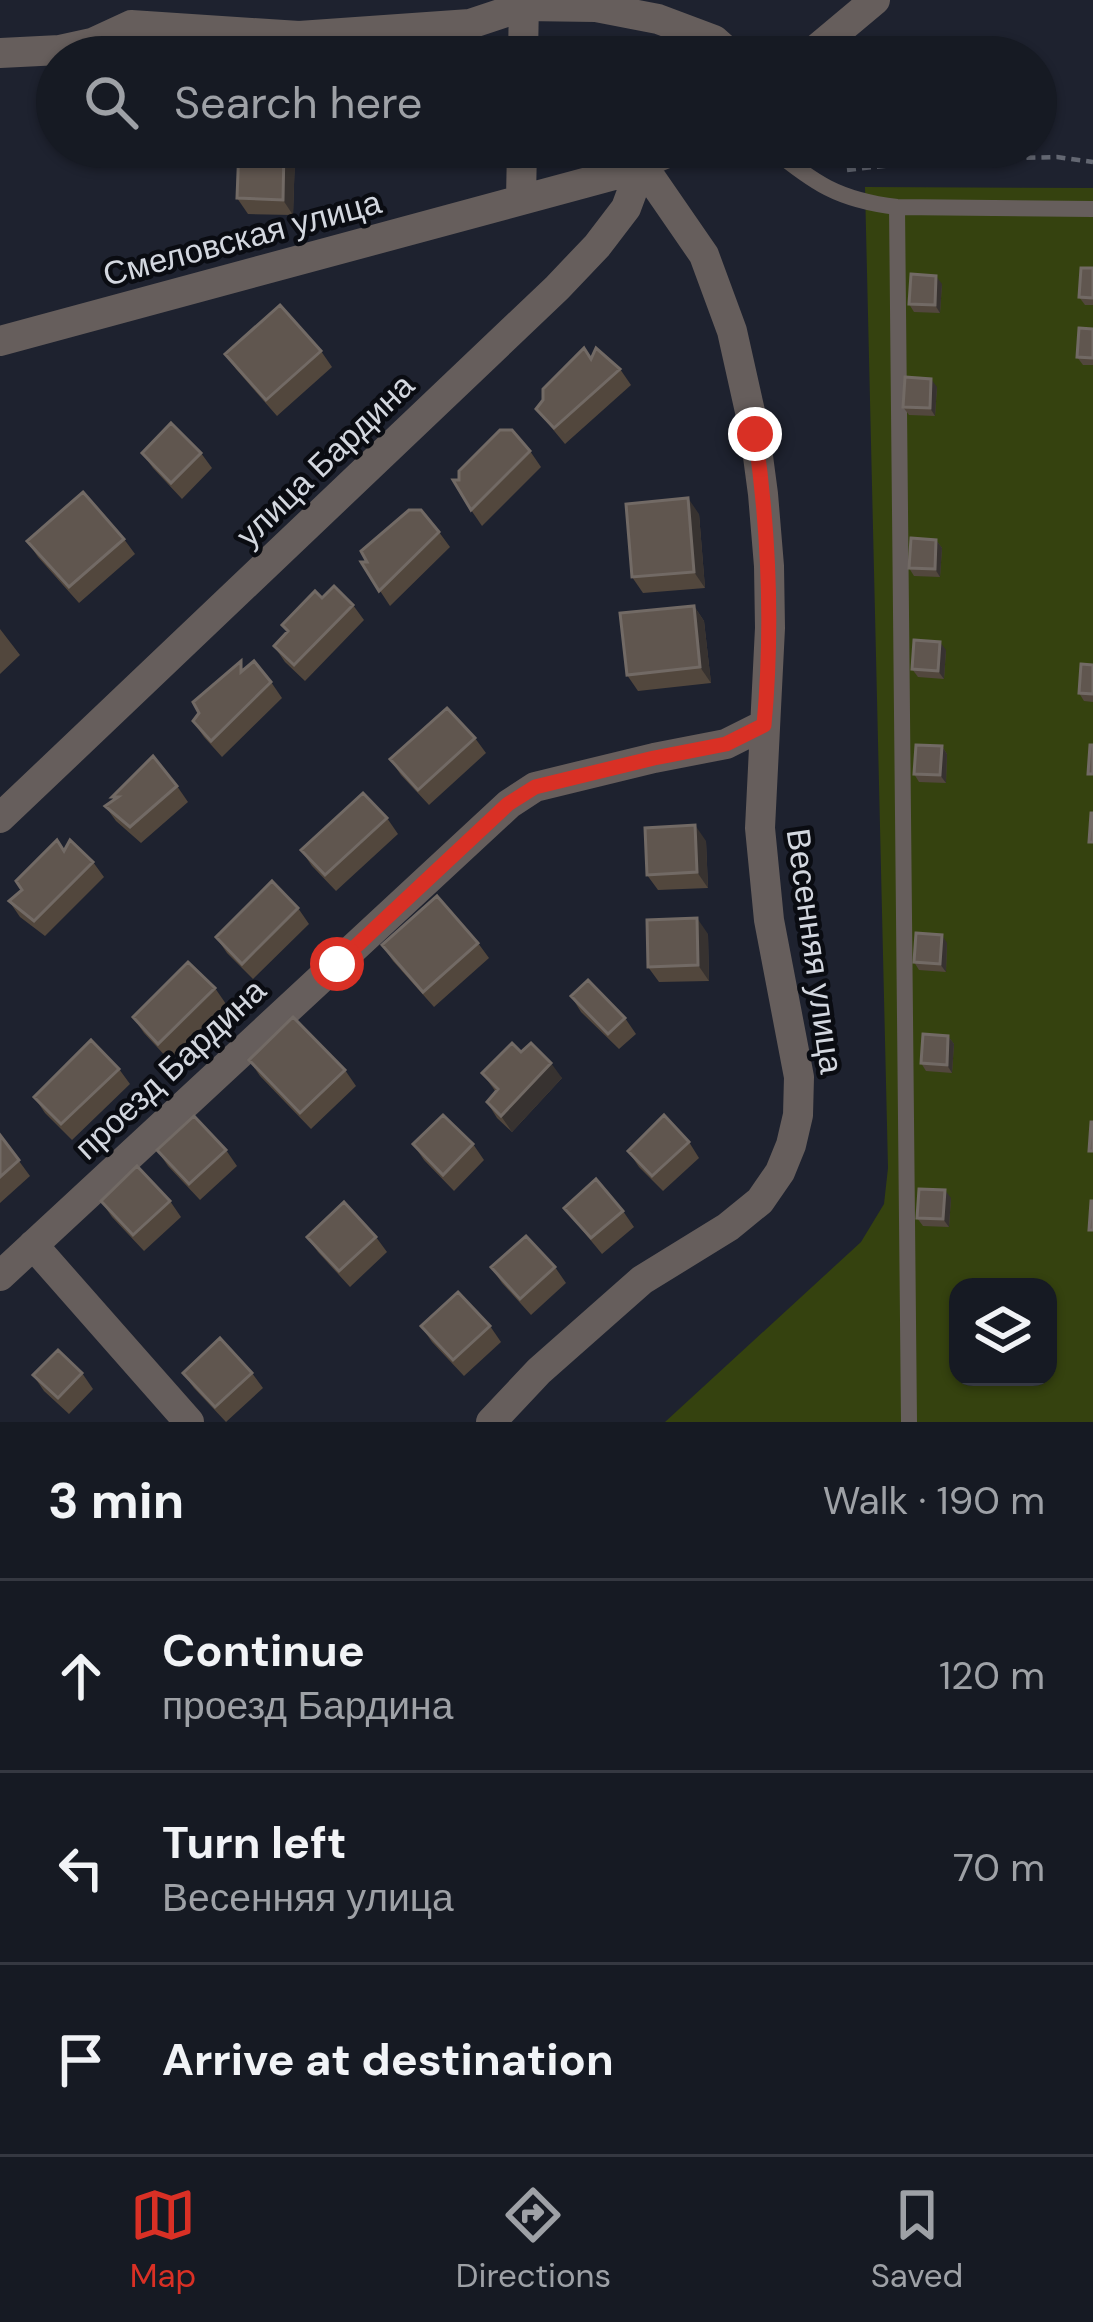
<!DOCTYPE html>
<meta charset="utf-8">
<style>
:root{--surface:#161a23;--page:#1f232b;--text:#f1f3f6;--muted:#9ea1a6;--line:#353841;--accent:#d93025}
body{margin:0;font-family:"DM Sans",sans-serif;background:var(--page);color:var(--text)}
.controls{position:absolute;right:36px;bottom:36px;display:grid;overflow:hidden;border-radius:24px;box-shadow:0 3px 9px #0004}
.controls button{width:108px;height:108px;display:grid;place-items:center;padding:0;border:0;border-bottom:3px solid var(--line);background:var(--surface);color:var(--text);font:60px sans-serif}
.stop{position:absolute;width:36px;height:36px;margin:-27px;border:9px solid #d93025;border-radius:50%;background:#fff}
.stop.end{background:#d93025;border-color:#fff;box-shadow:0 3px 12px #0008}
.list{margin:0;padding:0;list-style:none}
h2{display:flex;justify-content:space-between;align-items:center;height:156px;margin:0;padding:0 48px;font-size:51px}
h2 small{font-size:39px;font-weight:400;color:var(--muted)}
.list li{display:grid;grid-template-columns:78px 1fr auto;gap:36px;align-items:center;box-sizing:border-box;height:192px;padding:0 48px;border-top:3px solid var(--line)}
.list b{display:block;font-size:45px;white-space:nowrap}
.list p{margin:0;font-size:39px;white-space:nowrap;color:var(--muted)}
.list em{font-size:39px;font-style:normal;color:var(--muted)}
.icon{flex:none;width:66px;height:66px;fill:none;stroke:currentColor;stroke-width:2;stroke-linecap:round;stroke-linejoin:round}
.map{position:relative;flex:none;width:1093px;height:1422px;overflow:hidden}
.search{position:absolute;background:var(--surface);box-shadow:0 3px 9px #0004;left:36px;right:36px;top:36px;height:132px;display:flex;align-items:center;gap:30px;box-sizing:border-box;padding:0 42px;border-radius:66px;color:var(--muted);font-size:45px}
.sheet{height:732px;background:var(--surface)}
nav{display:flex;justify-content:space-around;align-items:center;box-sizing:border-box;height:168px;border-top:3px solid var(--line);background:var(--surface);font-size:33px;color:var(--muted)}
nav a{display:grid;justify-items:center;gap:6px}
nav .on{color:var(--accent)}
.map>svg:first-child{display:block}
.green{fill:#35420f;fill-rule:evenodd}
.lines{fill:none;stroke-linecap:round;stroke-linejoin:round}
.path{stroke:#636772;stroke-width:4.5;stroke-dasharray:9 6;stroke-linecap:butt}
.lane{stroke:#665e5c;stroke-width:16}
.street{stroke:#665e5c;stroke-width:30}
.wall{fill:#52473d}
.shaded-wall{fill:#373230}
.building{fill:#60564f;stroke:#726a65;stroke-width:3}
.route{stroke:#d93025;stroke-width:15}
.labels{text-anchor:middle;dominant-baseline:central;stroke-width:9;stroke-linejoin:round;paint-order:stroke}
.street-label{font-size:33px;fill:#d3d7df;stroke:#0a0c12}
</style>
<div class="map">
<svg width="1093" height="1422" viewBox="0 0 1093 1422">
<rect width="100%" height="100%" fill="#1e222f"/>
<path class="green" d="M 865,187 L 1093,188 L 1093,1422 L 665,1422 L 861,1242 L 884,1204 L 888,1168 ZM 958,1287 L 1048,1287 L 1048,1377 L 958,1377 Z"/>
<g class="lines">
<path class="path" d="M 847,170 L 936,160 L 1057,157 L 1093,162"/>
<path class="lane" d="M 770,147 C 814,183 838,200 897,207 L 1093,209
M 897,207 L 909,1422"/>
<path class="street" d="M 0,53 L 60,50 L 92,43 L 131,25 L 299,36 L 470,24 L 524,6 L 596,7 L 658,19 L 714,40 L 733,57
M 523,57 L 524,0
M 807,57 L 875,0
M 521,199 L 522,147
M 0,341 L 614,175 L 682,147
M 0,818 L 557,288 L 597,246 L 626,208 L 642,165
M 33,1245 L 189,1422
M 0,1276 L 509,804 L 535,787 L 654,758 L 726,744 L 764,725
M 491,1422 L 539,1371 L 642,1280 L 728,1227 L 760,1201 L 780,1172 L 791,1145 L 798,1115 L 799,1077 L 769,920 L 760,828 L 770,628 L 769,566 L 763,494 L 755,434 L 732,331 L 704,255 L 642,165"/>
</g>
<path class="wall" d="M 179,147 L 221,147 L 221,161 L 189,162 Z
M 295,156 L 293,215 L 248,214 L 237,198 Z
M 1093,268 L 1093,305 L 1085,305 L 1079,297 Z
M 942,284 L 940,313 L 914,312 L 909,304 Z
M 1093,329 L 1093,365 L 1083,365 L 1077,357 Z
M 321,351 L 332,367 L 277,416 L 236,369 L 225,354 Z
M 591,358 L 620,369 L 631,385 L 565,444 L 536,409 Z
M 937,387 L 935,416 L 909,415 L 903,407 Z
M 530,451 L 541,467 L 482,526 L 471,510 L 459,480 Z
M 142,453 L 201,453 L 212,468 L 182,499 L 153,468 Z
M 699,514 L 705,588 L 643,593 L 632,577 Z
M 439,532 L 450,547 L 390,606 L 361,562 L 367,562 Z
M 124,539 L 135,554 L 79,603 L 38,557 L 27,541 Z
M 936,540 L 942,548 L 940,577 L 914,576 L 909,568 Z
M 353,605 L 364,620 L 305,681 L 285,662 L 274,646 L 287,632 L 282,625 Z
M 694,606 L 704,621 L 711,683 L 638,691 L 627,675 Z
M 0,629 L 20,655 L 0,674 Z
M 946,650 L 944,679 L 918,677 L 912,669 Z
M 1093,665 L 1093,702 L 1084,701 L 1079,693 Z
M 246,668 L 271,682 L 282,698 L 222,757 L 204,737 L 193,721 Z
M 475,738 L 486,753 L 429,805 L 401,775 L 390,759 Z
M 942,746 L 947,754 L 946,783 L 919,782 L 914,774 Z
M 177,786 L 188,802 L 141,843 L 116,821 L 105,806 L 114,800 L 112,797 Z
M 387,818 L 398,834 L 336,891 L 312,866 L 301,850 Z
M 706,841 L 708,888 L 658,890 L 647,875 Z
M 64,850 L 93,862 L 104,877 L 45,936 L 20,917 L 9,901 Z
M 298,908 L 309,924 L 253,979 L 227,953 L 216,937 Z
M 708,934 L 709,981 L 659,982 L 648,967 Z
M 478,943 L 489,958 L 434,1007 L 393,961 L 382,945 Z
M 947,943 L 946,972 L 919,970 L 914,962 Z
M 215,988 L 226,1004 L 169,1060 L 144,1033 L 133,1017 Z
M 571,996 L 625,1018 L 636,1034 L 619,1049 L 581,1012 Z
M 948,1036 L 954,1044 L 952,1073 L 926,1071 L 921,1063 Z
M 521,1052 L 562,1078 L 512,1132 L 497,1118 L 487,1102 L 496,1092 L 482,1073 Z
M 249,1060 L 345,1070 L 356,1086 L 311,1129 L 260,1076 Z
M 119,1069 L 130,1084 L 72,1140 L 45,1113 L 34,1097 Z
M 0,1135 L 30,1176 L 0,1203 Z
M 689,1142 L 699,1158 L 663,1191 L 639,1167 L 628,1151 Z
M 413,1144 L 473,1144 L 484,1160 L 454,1191 L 424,1160 Z
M 157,1150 L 226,1150 L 237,1166 L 200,1200 L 168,1166 Z
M 951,1198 L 949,1227 L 923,1226 L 917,1218 Z
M 101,1201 L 170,1201 L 181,1217 L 144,1251 L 112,1217 Z
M 564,1208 L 623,1211 L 634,1227 L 602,1254 Z
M 307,1237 L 376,1237 L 387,1252 L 350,1287 L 318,1252 Z
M 491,1267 L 555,1267 L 566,1283 L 531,1315 L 502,1283 Z
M 421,1326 L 490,1326 L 501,1342 L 464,1376 L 432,1342 Z
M 82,1373 L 93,1389 L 69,1414 L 44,1391 L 33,1375 Z
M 183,1373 L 252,1373 L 263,1388 L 226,1422 L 194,1388 Z"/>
<path class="shaded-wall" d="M 211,147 L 221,147 L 221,161 Z
M 284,147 L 289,147 L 295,156 L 293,215 L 283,200 Z
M 936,276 L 942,284 L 940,313 L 935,305 Z
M 931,379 L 937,387 L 935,416 L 930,408 Z
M 688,498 L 699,514 L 705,588 L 694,572 Z
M 936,540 L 942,548 L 940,577 L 935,569 Z
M 694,606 L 704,621 L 711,683 L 700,667 Z
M 940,642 L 946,650 L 944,679 L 938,671 Z
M 942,746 L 947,754 L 946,783 L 940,775 Z
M 695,825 L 706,841 L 708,888 L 697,872 Z
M 697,918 L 708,934 L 709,981 L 698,965 Z
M 942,935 L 947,943 L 946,972 L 940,964 Z
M 948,1036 L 954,1044 L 952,1073 L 947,1065 Z
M 551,1063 L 562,1078 L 512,1132 L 501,1116 Z
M 945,1190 L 951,1198 L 949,1227 L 943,1219 Z"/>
<path class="building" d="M 239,147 L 284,147 L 283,200 L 237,198 Z
M 1081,268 L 1093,268 L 1093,298 L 1079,297 Z
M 911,274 L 936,276 L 935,305 L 909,304 Z
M 280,305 L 321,351 L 266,400 L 225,354 Z
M 1079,328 L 1093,329 L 1093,358 L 1077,357 Z
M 584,348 L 591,359 L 596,348 L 620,369 L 554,428 L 536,409 L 543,400 L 543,389 Z
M 905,377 L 931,379 L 930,408 L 903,407 Z
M 171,423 L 201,453 L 171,483 L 142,453 Z
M 500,430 L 512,430 L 530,451 L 471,510 L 453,480 L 459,480 L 459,471 Z
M 83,492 L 124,539 L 69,587 L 27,541 Z
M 688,498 L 694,572 L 632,577 L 626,504 Z
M 409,510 L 421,510 L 439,532 L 379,591 L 361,562 L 367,562 L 361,551 Z
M 911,538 L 936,540 L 935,569 L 909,568 Z
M 334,586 L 353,605 L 294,665 L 274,646 L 288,631 L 282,625 L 315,591 L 322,598 Z
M 694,606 L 700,667 L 627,675 L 620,613 Z
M 914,640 L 940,642 L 938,671 L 912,669 Z
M 241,661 L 241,672 L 254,661 L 271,682 L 211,741 L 193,721 L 199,713 L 193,702 Z
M 1081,664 L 1093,665 L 1093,694 L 1079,693 Z
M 447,708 L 475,738 L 418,790 L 390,759 Z
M 916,745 L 942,746 L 940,775 L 914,774 Z
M 1090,745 L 1093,745 L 1093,774 L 1088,774 Z
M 153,756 L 177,786 L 130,827 L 105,806 L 118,797 L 112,797 Z
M 363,793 L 387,818 L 325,875 L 301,850 Z
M 1091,813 L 1093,813 L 1093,842 L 1089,842 Z
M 695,825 L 697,872 L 647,875 L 645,828 Z
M 57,840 L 64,851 L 70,840 L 93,862 L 34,921 L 9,901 L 22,890 L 16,881 Z
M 272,881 L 298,908 L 242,964 L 216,937 Z
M 437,896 L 478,943 L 423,992 L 382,945 Z
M 697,918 L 698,965 L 648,967 L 647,920 Z
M 916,933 L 942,935 L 940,964 L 914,962 Z
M 188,962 L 215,988 L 158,1044 L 133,1017 Z
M 588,980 L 625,1018 L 608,1034 L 571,996 Z
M 293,1017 L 345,1070 L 300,1113 L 249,1060 Z
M 923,1034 L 948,1036 L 947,1065 L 921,1063 Z
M 91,1040 L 119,1069 L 61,1124 L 34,1097 Z
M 512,1043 L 521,1052 L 531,1043 L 551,1063 L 501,1116 L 487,1102 L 498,1089 L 482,1073 Z
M 443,1115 L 473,1144 L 443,1175 L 413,1144 Z
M 664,1115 L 689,1142 L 652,1176 L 628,1151 Z
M 194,1116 L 226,1150 L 189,1184 L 157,1150 Z
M 1091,1122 L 1093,1122 L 1093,1151 L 1089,1151 Z
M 0,1135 L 19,1160 L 0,1177 Z
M 137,1166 L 170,1201 L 133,1235 L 101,1201 Z
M 596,1179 L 623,1211 L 591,1238 L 564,1208 Z
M 919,1189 L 945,1190 L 943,1219 L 917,1218 Z
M 1091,1201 L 1093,1201 L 1093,1230 L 1089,1230 Z
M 344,1202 L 376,1237 L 339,1271 L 307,1237 Z
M 526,1236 L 555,1267 L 520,1299 L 491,1267 Z
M 458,1292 L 490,1326 L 453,1360 L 421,1326 Z
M 220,1338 L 252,1373 L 215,1407 L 183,1373 Z
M 58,1350 L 82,1373 L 58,1398 L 33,1375 Z"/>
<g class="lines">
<path class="route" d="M 337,964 L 508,804 L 535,787 L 654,758 L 726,744 L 764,725 C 773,628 769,531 755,434"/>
</g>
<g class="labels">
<g class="street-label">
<text transform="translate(242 238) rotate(-15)">Смеловская улица</text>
<text transform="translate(325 460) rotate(-44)">улица Бардина</text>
<text transform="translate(815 951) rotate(82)">Весенняя улица</text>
<text transform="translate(170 1069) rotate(-43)">проезд Бардина</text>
</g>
</g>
</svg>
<div class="controls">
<button><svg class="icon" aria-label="layers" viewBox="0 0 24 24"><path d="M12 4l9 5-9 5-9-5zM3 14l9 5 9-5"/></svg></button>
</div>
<div class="stop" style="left:337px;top:964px"></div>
<div class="stop end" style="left:755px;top:434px"></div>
<div class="search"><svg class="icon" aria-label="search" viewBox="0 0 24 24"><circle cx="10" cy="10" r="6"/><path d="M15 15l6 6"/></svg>Search here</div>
</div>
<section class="sheet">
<h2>3 min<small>Walk · 190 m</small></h2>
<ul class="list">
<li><svg class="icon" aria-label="ahead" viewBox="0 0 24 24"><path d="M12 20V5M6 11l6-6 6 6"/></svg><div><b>Continue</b><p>проезд Бардина</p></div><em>120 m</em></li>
<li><svg class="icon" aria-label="left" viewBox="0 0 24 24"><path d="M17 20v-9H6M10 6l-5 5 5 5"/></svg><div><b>Turn left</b><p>Весенняя улица</p></div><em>70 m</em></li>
<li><svg class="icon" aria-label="arrive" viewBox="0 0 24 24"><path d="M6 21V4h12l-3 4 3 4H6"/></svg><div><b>Arrive at destination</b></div></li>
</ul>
</section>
<nav>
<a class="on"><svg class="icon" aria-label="map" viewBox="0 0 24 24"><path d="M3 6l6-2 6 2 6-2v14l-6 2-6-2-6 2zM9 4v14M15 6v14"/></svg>Map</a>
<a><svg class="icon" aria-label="directions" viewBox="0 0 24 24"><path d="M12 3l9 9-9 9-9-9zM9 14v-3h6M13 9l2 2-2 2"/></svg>Directions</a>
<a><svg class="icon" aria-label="saved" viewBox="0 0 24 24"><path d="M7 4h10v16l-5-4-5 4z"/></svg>Saved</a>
</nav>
